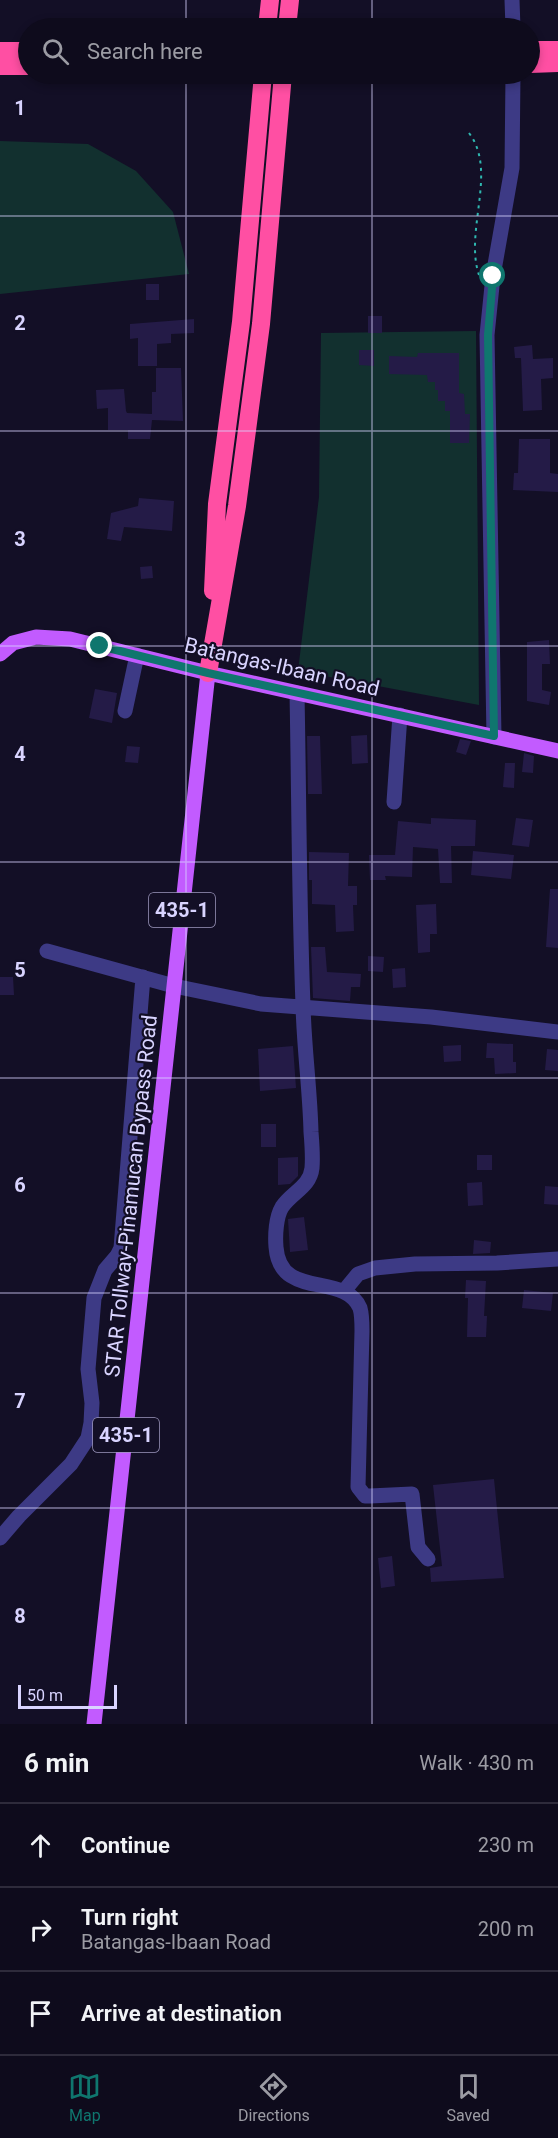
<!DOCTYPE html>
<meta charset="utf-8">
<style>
:root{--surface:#0e0b1c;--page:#1c1929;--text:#f1f3f6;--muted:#9b9ba3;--line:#2e2b3b;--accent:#0f766e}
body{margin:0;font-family:Roboto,sans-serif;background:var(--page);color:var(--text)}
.scale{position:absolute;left:18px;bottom:15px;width:99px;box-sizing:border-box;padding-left:6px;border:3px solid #d9d4ff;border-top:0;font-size:16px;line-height:21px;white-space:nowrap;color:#d9d4ff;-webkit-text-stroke:4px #130f26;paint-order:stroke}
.stop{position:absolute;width:18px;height:18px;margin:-14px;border:4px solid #0f766e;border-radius:50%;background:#fff}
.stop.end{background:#0f766e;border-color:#fff;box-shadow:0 2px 6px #0008}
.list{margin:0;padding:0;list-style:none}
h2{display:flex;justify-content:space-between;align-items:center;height:78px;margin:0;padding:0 24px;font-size:26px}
h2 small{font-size:20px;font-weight:400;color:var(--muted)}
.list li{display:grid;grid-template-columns:39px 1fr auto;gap:18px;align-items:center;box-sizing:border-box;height:84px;padding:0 24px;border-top:2px solid var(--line)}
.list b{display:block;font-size:22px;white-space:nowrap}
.list p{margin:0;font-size:20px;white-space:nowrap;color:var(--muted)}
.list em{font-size:20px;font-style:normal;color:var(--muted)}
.icon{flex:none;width:33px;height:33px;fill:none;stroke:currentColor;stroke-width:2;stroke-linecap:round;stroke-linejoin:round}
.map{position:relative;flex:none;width:558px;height:1724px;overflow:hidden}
.search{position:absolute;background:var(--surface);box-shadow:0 3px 9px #0003;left:18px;right:18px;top:18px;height:66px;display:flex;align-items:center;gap:15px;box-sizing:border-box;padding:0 21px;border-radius:33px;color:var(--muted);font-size:22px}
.sheet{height:330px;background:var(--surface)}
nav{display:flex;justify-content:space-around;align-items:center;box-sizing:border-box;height:84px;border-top:2px solid var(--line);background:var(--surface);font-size:16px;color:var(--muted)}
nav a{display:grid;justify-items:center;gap:3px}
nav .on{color:var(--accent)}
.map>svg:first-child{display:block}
.green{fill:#12302f}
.building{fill:#241b47}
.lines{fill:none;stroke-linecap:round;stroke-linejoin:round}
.path{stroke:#2fb8b0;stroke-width:2;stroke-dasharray:3 4.5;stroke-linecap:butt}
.minor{stroke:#3d3a85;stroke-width:15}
.major{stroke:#c25bff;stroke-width:15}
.highway{stroke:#ff4fa3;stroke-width:18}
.route{stroke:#0f766e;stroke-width:8}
.grid{fill:none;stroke:#d9d4ff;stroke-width:1.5;stroke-opacity:0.55}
.labels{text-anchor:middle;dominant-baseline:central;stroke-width:4.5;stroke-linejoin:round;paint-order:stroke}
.shield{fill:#130f26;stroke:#9e99be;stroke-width:1.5}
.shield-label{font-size:20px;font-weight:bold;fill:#d9d4ff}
.street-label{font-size:21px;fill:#d9d4ff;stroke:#130f26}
.grid-label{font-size:20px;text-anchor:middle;font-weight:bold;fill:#d9d4ff;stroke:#130f26;stroke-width:4.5;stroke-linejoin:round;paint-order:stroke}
</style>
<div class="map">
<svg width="558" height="1724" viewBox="0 0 558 1724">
<rect width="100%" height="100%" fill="#130f26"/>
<path class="green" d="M 0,141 L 88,144 L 136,171 L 173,212 L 189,274 L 0,294 Z
M 476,331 L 479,705 L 298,671 L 319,497 L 321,333 Z"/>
<path class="building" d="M 146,284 L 159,284 L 159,300 L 146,300 Z
M 368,316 L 382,316 L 382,333 L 368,333 Z
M 194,319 L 194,333 L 171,334 L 171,343 L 157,344 L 157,366 L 138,366 L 138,338 L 130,339 L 130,324 Z
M 532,345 L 533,359 L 553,358 L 553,378 L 541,379 L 542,410 L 523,411 L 521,358 L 515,358 L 514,347 Z
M 359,350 L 374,350 L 374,366 L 359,365 Z
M 418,353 L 459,353 L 459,393 L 464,394 L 465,414 L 470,414 L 469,443 L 450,443 L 450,411 L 445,411 L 445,401 L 438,401 L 438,390 L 435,390 L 435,382 L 428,382 L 427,375 L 389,374 L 389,356 L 417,357 Z
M 156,368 L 181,368 L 183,421 L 152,420 L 150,439 L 128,439 L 128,430 L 108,430 L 108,408 L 97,409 L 96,390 L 124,389 L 126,411 L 127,413 L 152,414 L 152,392 L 156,392 Z
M 519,439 L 550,439 L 550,473 L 558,474 L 558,492 L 513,490 L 514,473 L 518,473 Z
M 139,498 L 174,501 L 172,531 L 124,527 L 121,541 L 107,539 L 111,513 L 138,506 Z
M 152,566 L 153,578 L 141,579 L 140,567 Z
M 549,640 L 550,664 L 542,664 L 542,690 L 551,692 L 549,705 L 527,701 L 527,642 Z
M 95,689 L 117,693 L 112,723 L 89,718 Z
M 367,735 L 368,763 L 352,764 L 351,736 Z
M 307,736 L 320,736 L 322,794 L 308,794 Z
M 460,739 L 471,741 L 466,755 L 456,752 Z
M 127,746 L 140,747 L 138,763 L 125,762 Z
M 524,753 L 534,756 L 533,773 L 522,772 Z
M 505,763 L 515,763 L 514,788 L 503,787 Z
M 431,818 L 476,820 L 475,846 L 451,846 L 452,883 L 440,883 L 438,849 L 413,847 L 412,877 L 385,876 L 386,880 L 370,880 L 369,855 L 395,855 L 398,821 L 431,824 Z
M 516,818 L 533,820 L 529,847 L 512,845 Z
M 473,851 L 514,855 L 511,879 L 471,875 Z
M 309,852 L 349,853 L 348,886 L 357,886 L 357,905 L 353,905 L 354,931 L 336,932 L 335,905 L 312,904 L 312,880 L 309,880 Z
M 550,889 L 558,889 L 558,948 L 546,947 Z
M 436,904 L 437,934 L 430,934 L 430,952 L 418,953 L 416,905 Z
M 311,947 L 325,947 L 327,972 L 361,974 L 360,987 L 351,987 L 350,1001 L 313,998 Z
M 368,956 L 384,957 L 383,972 L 368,971 Z
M 405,968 L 406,987 L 393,988 L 392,969 Z
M 0,977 L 13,977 L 14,995 L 0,995 Z
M 487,1043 L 513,1044 L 513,1062 L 516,1062 L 516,1073 L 495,1074 L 494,1058 L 486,1058 Z
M 461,1045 L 461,1061 L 444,1062 L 443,1046 Z
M 293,1046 L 296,1088 L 260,1091 L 258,1049 Z
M 547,1049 L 558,1050 L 558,1071 L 545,1070 Z
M 261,1124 L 276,1124 L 276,1147 L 261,1147 Z
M 477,1155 L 492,1155 L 492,1170 L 477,1170 Z
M 298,1157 L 298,1176 L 290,1184 L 278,1185 L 278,1158 Z
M 482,1182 L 483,1205 L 468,1206 L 467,1183 Z
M 545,1186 L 558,1187 L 558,1205 L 544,1204 Z
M 304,1217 L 308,1250 L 290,1252 L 288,1219 Z
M 474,1240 L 491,1242 L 490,1253 L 473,1254 Z
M 466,1280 L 486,1281 L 484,1316 L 487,1316 L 486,1337 L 467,1337 L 468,1298 L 465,1298 Z
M 524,1290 L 553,1293 L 551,1311 L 522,1308 Z
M 494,1479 L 504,1578 L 431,1582 L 430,1568 L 442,1566 L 433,1485 Z
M 392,1556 L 395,1586 L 381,1588 L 378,1558 Z"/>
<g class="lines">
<path class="path" d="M 469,133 C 498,171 464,231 479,275"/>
<path class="minor" d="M 512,0 L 513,28
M 297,693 C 299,797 299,901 303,1005 C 304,1048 310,1090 311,1132 C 312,1144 313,1157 312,1168 C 310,1187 292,1192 282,1207 C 276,1217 275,1235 276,1247 C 280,1301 344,1271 360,1308 C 362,1315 362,1324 362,1331 L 358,1487 L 365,1496 L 370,1496 L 412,1494 L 418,1547 L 428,1559
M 125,711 L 137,655
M 494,737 L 487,335 L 493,276 L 512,168 L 513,74
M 394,802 L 400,715
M 47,951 L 174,986 L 261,1004 L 431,1017 L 558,1032
M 344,1291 L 358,1274 L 375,1268 L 415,1264 L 497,1263 L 558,1259
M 0,1538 L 19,1516 L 71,1464 L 88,1438 L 91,1423 L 92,1403 L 88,1369 L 94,1298 L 105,1270 L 117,1256 L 121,1248 L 143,977"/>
<path class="major" d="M 0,654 L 13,643 L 36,637 L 70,639 L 208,673 L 558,751
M 94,1724 L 208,673"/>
<path class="highway" d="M 267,28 L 270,0
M 287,28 L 290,0
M 530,50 L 558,50
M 0,51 L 28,51
M 530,64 L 558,63
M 0,66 L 28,66
M 213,591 L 217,504 L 241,322 L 263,74
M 208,673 L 237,506 L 261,324 L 283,74"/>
</g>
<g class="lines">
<path class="route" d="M 100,646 L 208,673 L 494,736 L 488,335 L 493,276"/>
</g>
<path class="grid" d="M 186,0 L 186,28M 372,0 L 372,28M 186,74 L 186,1724M 372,74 L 372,1724M 0,216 L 558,216M 0,431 L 558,431M 0,646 L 558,646M 0,862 L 558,862M 0,1078 L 558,1078M 0,1293 L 558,1293M 0,1508 L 558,1508"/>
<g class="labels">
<g class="shield">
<rect x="149" y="893" width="66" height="34" rx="4.5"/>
<rect x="93" y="1418" width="66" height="34" rx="4.5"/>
</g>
<g class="shield-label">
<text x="182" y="910">435-1</text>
<text x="126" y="1435">435-1</text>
</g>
<g class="street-label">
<text transform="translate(282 667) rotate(13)">Batangas-Ibaan Road</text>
<text transform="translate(131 1196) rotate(-84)">STAR Tollway-Pinamucan Bypass Road</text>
</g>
</g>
<g class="grid-label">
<text x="20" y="115">1</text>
<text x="20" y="330">2</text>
<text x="20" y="546">3</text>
<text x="20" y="761">4</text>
<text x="20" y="977">5</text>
<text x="20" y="1192">6</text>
<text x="20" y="1408">7</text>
<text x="20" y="1623">8</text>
</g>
</svg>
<div class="scale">50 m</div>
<div class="stop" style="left:493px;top:276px"></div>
<div class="stop end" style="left:100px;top:646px"></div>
<div class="search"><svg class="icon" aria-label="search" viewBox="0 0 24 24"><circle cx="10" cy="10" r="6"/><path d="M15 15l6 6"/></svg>Search here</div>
</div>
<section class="sheet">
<h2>6 min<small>Walk · 430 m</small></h2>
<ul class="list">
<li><svg class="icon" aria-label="ahead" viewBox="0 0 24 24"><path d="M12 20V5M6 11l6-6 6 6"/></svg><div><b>Continue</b></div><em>230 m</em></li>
<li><svg class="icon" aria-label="right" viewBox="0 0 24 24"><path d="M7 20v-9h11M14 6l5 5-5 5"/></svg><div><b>Turn right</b><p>Batangas-Ibaan Road</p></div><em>200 m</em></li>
<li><svg class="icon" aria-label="arrive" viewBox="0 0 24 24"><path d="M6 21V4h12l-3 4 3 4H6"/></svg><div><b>Arrive at destination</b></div></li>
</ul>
</section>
<nav>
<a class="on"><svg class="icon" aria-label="map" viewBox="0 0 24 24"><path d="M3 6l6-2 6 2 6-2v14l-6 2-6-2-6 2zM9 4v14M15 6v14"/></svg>Map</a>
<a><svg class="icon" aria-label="directions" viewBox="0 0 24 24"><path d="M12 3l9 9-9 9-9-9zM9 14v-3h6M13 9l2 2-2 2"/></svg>Directions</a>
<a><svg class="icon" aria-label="saved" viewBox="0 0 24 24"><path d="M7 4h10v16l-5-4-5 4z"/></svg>Saved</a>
</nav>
